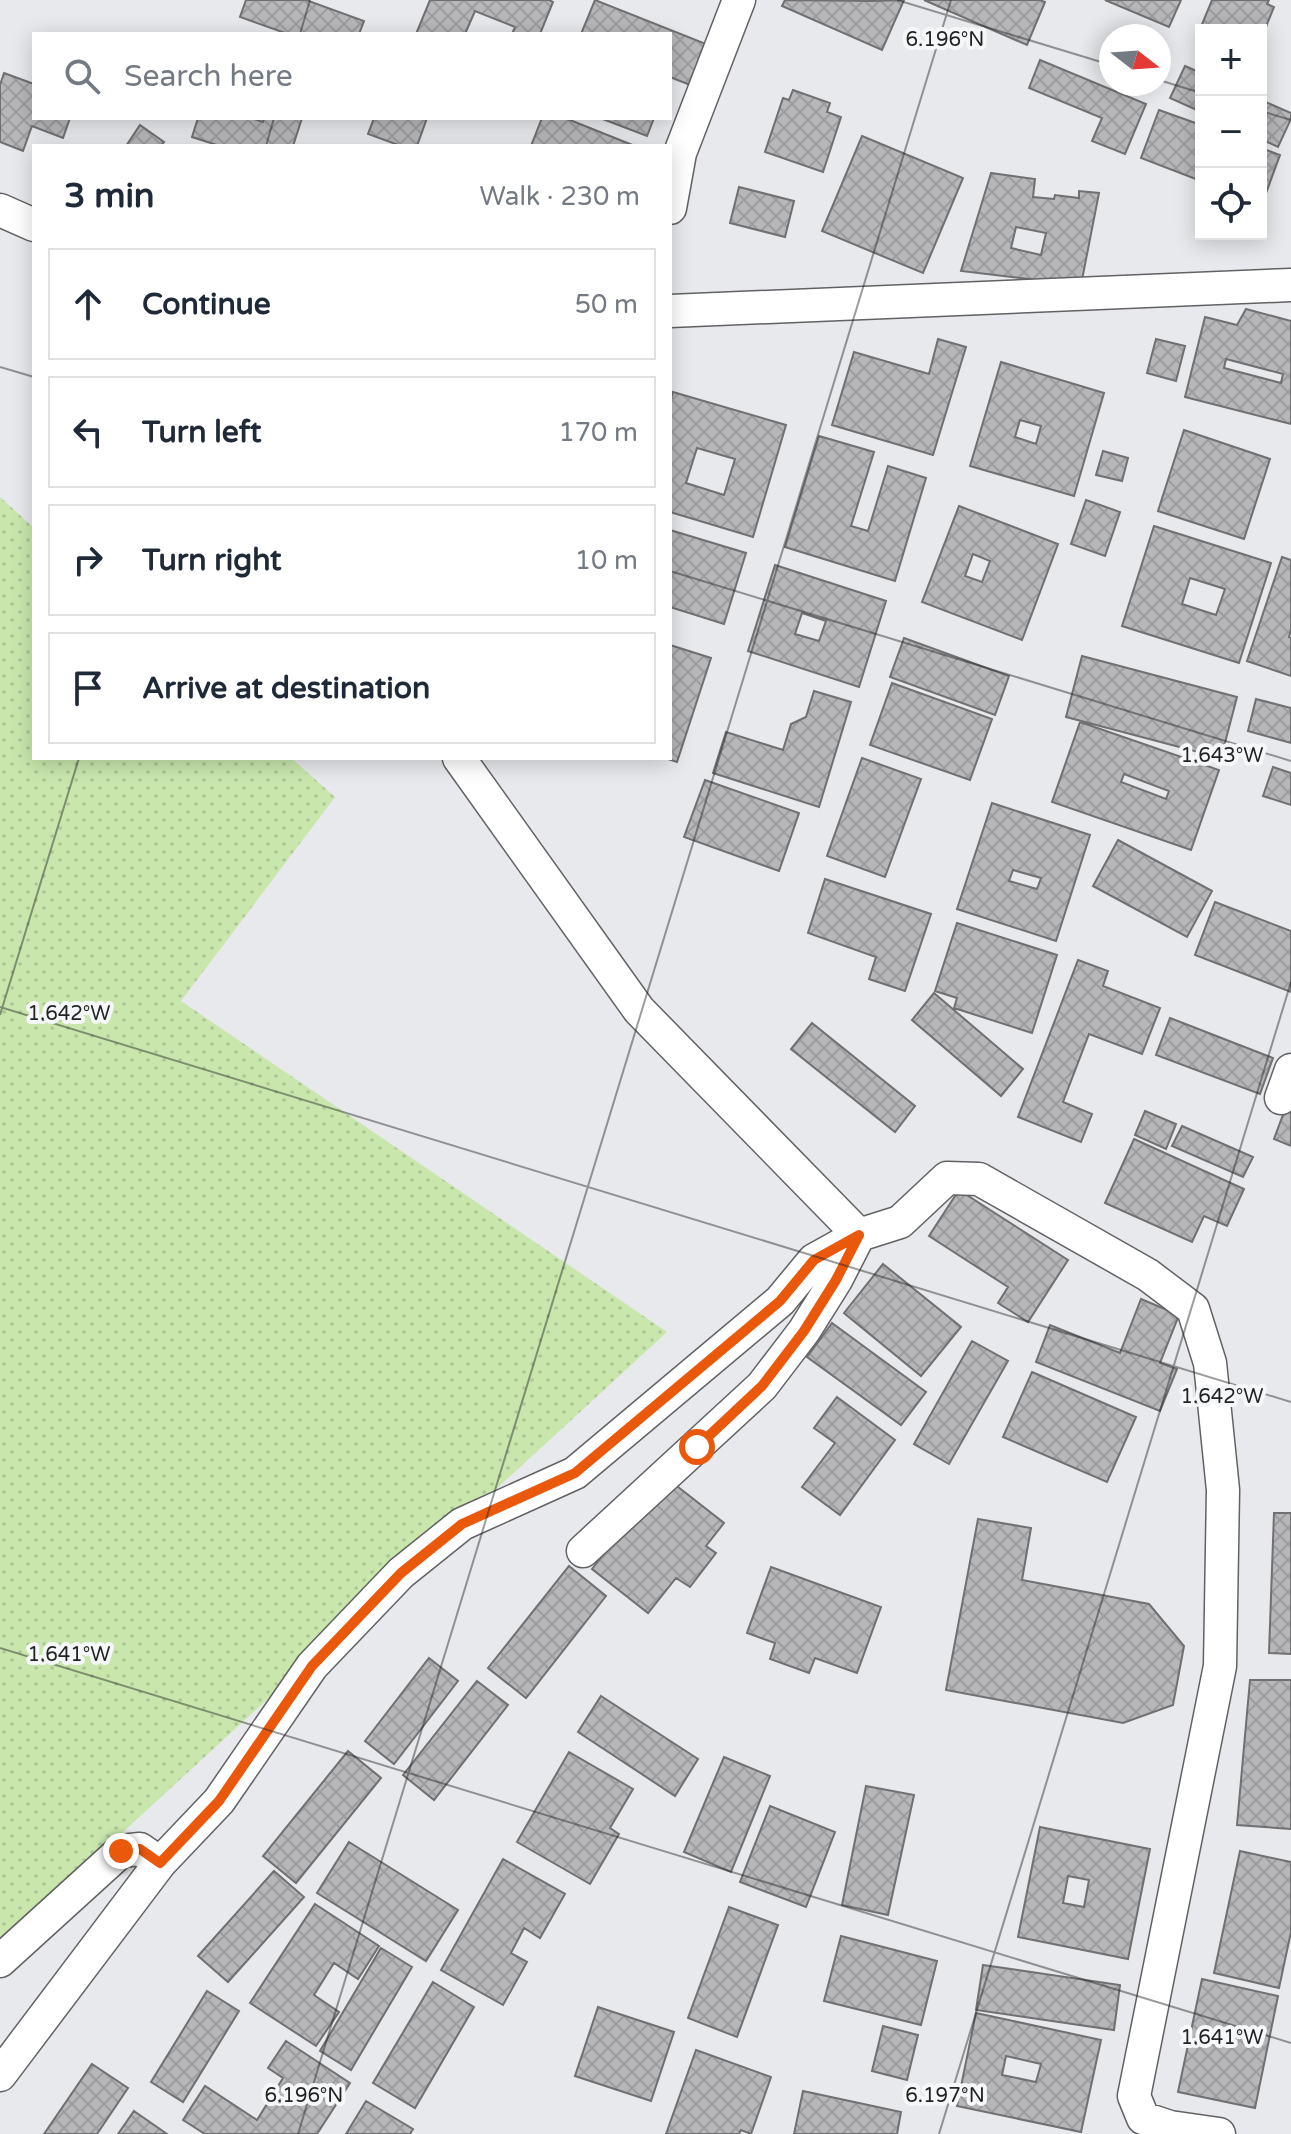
<!DOCTYPE html>
<meta charset="utf-8">
<style>
:root{--surface:#fff;--page:#f6f6f7;--text:#1f2937;--muted:#747a83;--line:#e0e1e3}
body{margin:0;font-family:"Varela Round",sans-serif;background:var(--page);color:var(--text)}
.controls{position:absolute;right:24px;top:24px;display:grid;overflow:hidden;border-radius:0px;box-shadow:0 4px 20px #0003}
.controls button{width:72px;height:72px;display:grid;place-items:center;padding:0;border:0;border-bottom:2px solid var(--line);background:var(--surface);color:var(--text);font:40px sans-serif}
.compass{position:absolute;left:1099px;top:24px;width:72px;height:72px;border-radius:50%;background:var(--surface);box-shadow:0 4px 20px #0003;rotate:107deg}
.stop{position:absolute;width:24px;height:24px;margin:-18px;border:6px solid #ea580c;border-radius:50%;background:#fff}
.stop.end{background:#ea580c;border-color:#fff;box-shadow:0 2px 8px #0008}
.list{margin:0;padding:0;list-style:none}
h2{display:flex;justify-content:space-between;align-items:center;height:104px;margin:0;padding:0 32px;font-size:34px}
h2 small{font-size:26px;font-weight:400;color:var(--muted)}
.list li{display:grid;grid-template-columns:52px 1fr auto;gap:24px;align-items:center;box-sizing:border-box;height:112px;margin:0 16px 16px;padding:0 16px;border:2px solid var(--line);border-radius:0px}
.list b{display:block;font-size:30px;white-space:nowrap}
.list em{font-size:26px;font-style:normal;color:var(--muted)}
.icon{flex:none;width:44px;height:44px;fill:none;stroke:currentColor;stroke-width:2;stroke-linecap:round;stroke-linejoin:round}
.map{position:relative;flex:none;width:1291px;height:2134px;overflow:hidden}
.search{position:absolute;background:var(--surface);box-shadow:0 4px 20px #0003;left:32px;top:32px;width:640px;height:88px;display:flex;align-items:center;gap:20px;box-sizing:border-box;padding:0 28px;border-radius:0px;color:var(--muted);font-size:30px}
.panel{position:absolute;background:var(--surface);box-shadow:0 4px 20px #0003;left:32px;top:144px;width:640px;height:616px;border-radius:0px}
.map>svg:first-child{display:block}
.grass{fill:url(#grass-dots)}
.building{fill:url(#building-cross-hatch);stroke:#706f71;stroke-width:2;fill-rule:evenodd}
.lines{fill:none;stroke-linecap:round;stroke-linejoin:round}
.minor-casing{stroke:#626265;stroke-width:35}
.minor{stroke:#fff;stroke-width:32}
.route{stroke:#ea580c;stroke-width:10}
.ticks{fill:none;stroke:#222323;stroke-width:2;stroke-opacity:0.45}
.ticks-label{font-size:20px;text-anchor:middle;fill:#222323;stroke:#f6f7f9;stroke-width:8;stroke-linejoin:round;paint-order:stroke}
</style>
<div class="map">
<svg width="1291" height="2134" viewBox="0 0 1291 2134">
<defs>
<pattern id="grass-dots" width="8" height="8" patternUnits="userSpaceOnUse" patternTransform="scale(2)"><rect width="8" height="8" fill="#c9e7ad"/><path d="M2 2h.1M6 6h.1" fill="none" stroke="#acc695" stroke-width="1.8" stroke-linecap="round"/></pattern>
<pattern id="building-cross-hatch" width="8" height="8" patternUnits="userSpaceOnUse" patternTransform="scale(2)"><rect width="8" height="8" fill="#b7b6b8"/><path d="M0 0l8 8M0 8l8-8" fill="none" stroke="#9d9c9e"/></pattern>
</defs>
<rect width="100%" height="100%" fill="#e8e9ec"/>
<path class="grass" d="M 0,497 L 34,528 L 34,758 L 291,758 L 335,797 L 181,1001 L 667,1332 L 0,1945 Z"/>
<path class="building" d="M 246,0 L 306,0 L 364,21 L 359,34 L 288,34 L 240,17 Z
M 430,0 L 549,0 L 553,2 L 540,34 L 512,34 L 515,27 L 475,11 L 465,34 L 416,34 Z
M 595,0 L 706,44 L 690,85 L 670,77 L 670,34 L 581,34 Z
M 785,0 L 872,1 L 904,0 L 882,50 L 782,6 Z
M 924,0 L 1040,0 L 1045,2 L 1027,45 Z
M 1105,0 L 1181,0 L 1169,27 Z
M 1212,0 L 1269,0 L 1267,4 L 1274,7 L 1261,39 L 1261,30 L 1201,30 L 1201,41 L 1196,39 Z
M 1040,60 L 1146,104 L 1125,154 L 1092,141 L 1102,118 L 1029,88 Z
M 1185,66 L 1201,73 L 1201,112 L 1170,98 Z
M 4,73 L 34,84 L 34,118 L 70,118 L 63,138 L 32,126 L 23,151 L 0,142 L 0,85 Z
M 793,90 L 830,103 L 827,112 L 841,117 L 823,172 L 765,152 L 783,98 L 789,100 Z
M 1261,100 L 1291,113 L 1291,119 L 1278,147 L 1261,139 Z
M 1159,110 L 1201,125 L 1201,181 L 1141,158 Z
M 198,118 L 251,118 L 263,122 L 264,118 L 302,118 L 293,146 L 220,146 L 192,137 Z
M 374,118 L 427,118 L 417,146 L 401,146 L 368,134 Z
M 542,118 L 565,118 L 635,146 L 531,146 Z
M 600,118 L 654,118 L 647,136 Z
M 140,125 L 164,142 L 161,146 L 126,146 Z
M 862,136 L 963,178 L 923,273 L 822,231 Z
M 1261,148 L 1280,155 L 1262,204 L 1261,204 Z
M 991,173 L 1035,179 L 1033,197 L 1054,199 L 1055,195 L 1079,198 L 1079,191 L 1099,193 L 1081,285 L 961,271 ZM 1016,227 L 1046,233 L 1041,255 L 1011,248 Z
M 739,187 L 794,201 L 785,237 L 730,223 Z
M 1246,309 L 1291,321 L 1291,424 L 1185,397 L 1205,317 L 1237,325 ZM 1226,359 L 1283,374 L 1281,383 L 1224,368 Z
M 938,339 L 966,347 L 933,455 L 832,425 L 854,352 L 929,374 Z
M 1156,339 L 1185,346 L 1176,381 L 1147,373 Z
M 1001,362 L 1104,393 L 1074,496 L 970,466 ZM 1020,420 L 1041,426 L 1036,444 L 1015,437 Z
M 673,392 L 786,425 L 753,537 L 670,512 L 670,403 ZM 697,448 L 735,459 L 724,495 L 686,483 Z
M 1184,430 L 1270,459 L 1244,539 L 1158,511 Z
M 819,436 L 874,452 L 851,526 L 868,531 L 888,466 L 926,478 L 895,581 L 785,547 Z
M 1103,451 L 1128,458 L 1122,481 L 1096,475 Z
M 1086,500 L 1120,512 L 1105,556 L 1071,544 Z
M 959,506 L 1058,544 L 1022,640 L 922,602 ZM 973,554 L 990,561 L 982,582 L 965,576 Z
M 1154,526 L 1271,563 L 1239,663 L 1122,626 ZM 1190,578 L 1225,589 L 1216,615 L 1182,604 Z
M 670,530 L 746,553 L 724,624 L 670,607 Z
M 1282,557 L 1291,560 L 1291,630 L 1289,637 L 1291,638 L 1291,676 L 1247,661 Z
M 775,565 L 886,601 L 859,687 L 748,651 ZM 802,613 L 826,621 L 819,641 L 795,634 Z
M 904,638 L 1009,676 L 995,715 L 890,677 Z
M 670,645 L 711,658 L 677,762 L 665,758 L 670,758 Z
M 1082,656 L 1237,697 L 1221,758 L 1066,717 Z
M 892,683 L 992,719 L 970,780 L 870,745 Z
M 814,691 L 851,702 L 819,807 L 713,773 L 726,732 L 783,750 L 791,724 L 806,717 Z
M 1256,699 L 1291,708 L 1291,743 L 1248,731 Z
M 1080,722 L 1219,770 L 1191,850 L 1052,802 ZM 1124,774 L 1169,791 L 1166,799 L 1121,782 Z
M 862,758 L 921,779 L 885,877 L 827,856 Z
M 1273,767 L 1291,773 L 1291,805 L 1263,796 Z
M 705,780 L 799,813 L 779,871 L 684,837 Z
M 992,803 L 1090,835 L 1056,941 L 957,909 ZM 1013,870 L 1041,878 L 1037,889 L 1009,881 Z
M 1118,840 L 1212,891 L 1187,937 L 1093,886 Z
M 825,879 L 931,914 L 905,991 L 869,979 L 876,957 L 808,933 Z
M 1215,902 L 1291,931 L 1291,992 L 1195,955 Z
M 957,923 L 1057,955 L 1032,1033 L 954,1008 L 957,998 L 935,991 Z
M 1078,960 L 1108,971 L 1103,986 L 1160,1008 L 1142,1054 L 1089,1034 L 1063,1102 L 1092,1114 L 1081,1142 L 1018,1117 Z
M 934,993 L 1023,1069 L 1001,1096 L 912,1020 Z
M 1170,1018 L 1273,1058 L 1260,1094 L 1156,1055 Z
M 812,1023 L 915,1106 L 895,1132 L 791,1049 Z
M 1287,1104 L 1291,1106 L 1291,1146 L 1274,1139 Z
M 1145,1111 L 1176,1124 L 1166,1149 L 1135,1135 Z
M 1182,1126 L 1253,1157 L 1243,1177 L 1172,1146 Z
M 1134,1139 L 1244,1189 L 1227,1226 L 1204,1216 L 1192,1242 L 1105,1203 Z
M 959,1190 L 1068,1260 L 1028,1322 L 998,1303 L 1008,1287 L 929,1236 Z
M 883,1264 L 961,1327 L 921,1376 L 844,1313 Z
M 1141,1299 L 1179,1315 L 1160,1363 L 1177,1369 L 1160,1411 L 1036,1362 L 1050,1325 L 1120,1353 Z
M 832,1323 L 926,1392 L 901,1425 L 807,1357 Z
M 972,1341 L 1008,1361 L 949,1464 L 914,1444 Z
M 1032,1372 L 1136,1417 L 1107,1482 L 1003,1437 Z
M 837,1397 L 895,1440 L 840,1515 L 802,1487 L 835,1443 L 814,1428 Z
M 673,1483 L 724,1523 L 706,1546 L 716,1553 L 690,1587 L 676,1578 L 648,1613 L 592,1569 L 646,1499 Z
M 1274,1513 L 1291,1513 L 1291,1654 L 1269,1653 Z
M 978,1519 L 1031,1528 L 1022,1580 L 1149,1604 L 1184,1646 L 1173,1705 L 1123,1723 L 946,1690 Z
M 569,1566 L 606,1596 L 526,1698 L 488,1668 Z
M 771,1567 L 881,1607 L 857,1673 L 815,1658 L 809,1673 L 770,1659 L 775,1643 L 747,1633 Z
M 429,1658 L 458,1681 L 394,1764 L 365,1741 Z
M 1250,1680 L 1291,1680 L 1291,1829 L 1237,1825 Z
M 477,1681 L 508,1705 L 434,1800 L 403,1775 Z
M 601,1696 L 698,1759 L 675,1796 L 578,1732 Z
M 348,1751 L 381,1778 L 296,1883 L 263,1856 Z
M 569,1752 L 633,1789 L 610,1828 L 619,1834 L 590,1884 L 517,1842 Z
M 724,1757 L 770,1776 L 731,1872 L 684,1852 Z
M 866,1786 L 914,1795 L 888,1915 L 842,1905 Z
M 770,1806 L 835,1832 L 806,1907 L 740,1882 Z
M 1040,1827 L 1150,1849 L 1128,1959 L 1018,1937 ZM 1068,1876 L 1089,1880 L 1084,1907 L 1063,1903 Z
M 349,1842 L 458,1910 L 426,1961 L 317,1893 Z
M 1240,1851 L 1291,1862 L 1291,1932 L 1279,1988 L 1214,1973 Z
M 503,1859 L 565,1894 L 540,1938 L 524,1928 L 511,1953 L 527,1962 L 503,2005 L 441,1970 Z
M 274,1871 L 304,1897 L 228,1982 L 198,1956 Z
M 315,1904 L 379,1946 L 358,1979 L 334,1963 L 314,1995 L 339,2012 L 316,2046 L 250,2003 Z
M 729,1907 L 778,1925 L 737,2037 L 688,2018 Z
M 841,1936 L 937,1961 L 921,2025 L 824,2001 Z
M 381,1948 L 412,1967 L 351,2070 L 320,2051 Z
M 983,1965 L 1120,1985 L 1114,2030 L 976,2010 Z
M 1202,1979 L 1278,1996 L 1255,2108 L 1178,2092 Z
M 433,1982 L 474,2007 L 415,2108 L 373,2083 Z
M 207,1991 L 239,2011 L 183,2102 L 151,2082 Z
M 598,2007 L 674,2032 L 651,2101 L 575,2076 Z
M 976,2013 L 1101,2040 L 1081,2132 L 957,2106 ZM 1006,2056 L 1041,2064 L 1036,2082 L 1002,2075 Z
M 883,2026 L 918,2035 L 907,2080 L 872,2071 Z
M 286,2041 L 350,2083 L 317,2134 L 205,2134 L 183,2120 L 205,2086 L 257,2120 L 283,2078 L 268,2068 Z
M 696,2050 L 771,2077 L 751,2134 L 741,2130 L 739,2134 L 666,2134 Z
M 92,2064 L 128,2088 L 97,2134 L 44,2134 Z
M 803,2091 L 901,2112 L 897,2134 L 794,2134 Z
M 366,2101 L 413,2129 L 410,2134 L 346,2134 Z
M 134,2111 L 167,2134 L 118,2134 Z"/>
<g class="lines">
<defs>
<path id="minor" d="M 670,208 L 680,153 L 739,0
M 0,210 L 34,225
M 670,311 L 1291,285
M 459,758 L 639,1010 L 859,1235
M 1281,1098 L 1291,1070
M 583,1551 L 762,1386 L 804,1331 L 836,1280 L 859,1235
M 0,1961 L 121,1851 L 140,1849 L 160,1863
M 0,2075 L 160,1863 L 219,1801 L 312,1666 L 401,1573 L 462,1524 L 575,1473 L 780,1301 L 814,1260 L 859,1235 L 900,1222 L 947,1178 L 979,1179 L 1148,1275 L 1193,1309 L 1210,1363 L 1223,1490 L 1220,1666 L 1134,2096 L 1143,2118 L 1170,2127 L 1219,2134"/>
</defs>
<use href="#minor" class="minor-casing"/>
<use href="#minor" class="minor"/>
</g>
<g class="lines">
<path class="route" d="M 121,1851 L 140,1849 L 160,1863 L 219,1801 L 312,1666 L 401,1573 L 462,1524 L 575,1473 L 780,1301 L 814,1260 L 859,1235 L 836,1280 L 804,1331 L 762,1386 L 697,1447"/>
</g>
<path class="ticks" d="M 897,0 L 1111,65M 300,34 L 310,0M 1159,80 L 1201,93M 1261,111 L 1291,120M 266,146 L 274,118M 0,367 L 34,377M 670,571 L 1291,761M 0,1007 L 1291,1402M 0,1015 L 79,758M 0,1648 L 1291,2043M 298,2134 L 951,0M 939,2134 L 1291,982"/>
<g class="ticks-label">
<text x="945" y="46">6.196°N</text>
<text x="1222" y="762">1.643°W</text>
<text x="69" y="1020">1.642°W</text>
<text x="1222" y="1403">1.642°W</text>
<text x="69" y="1661">1.641°W</text>
<text x="1222" y="2044">1.641°W</text>
<text x="304" y="2102">6.196°N</text>
<text x="945" y="2102">6.197°N</text>
</g>
</svg>
<div class="controls">
<button>+</button>
<button>−</button>
<button><svg class="icon" aria-label="locate" viewBox="0 0 24 24"><circle cx="12" cy="12" r="6"/><path d="M12 2v4M12 18v4M2 12h4M18 12h4"/></svg></button>
</div>
<svg class="compass" viewBox="-18 -18 36 36"><path d="M0-13l5 13h-10z" fill="#e53935"/><path d="M0 13l5-13h-10z" fill="#747a83"/></svg>
<div class="stop" style="left:697px;top:1447px"></div>
<div class="stop end" style="left:121px;top:1851px"></div>
<div class="search"><svg class="icon" aria-label="search" viewBox="0 0 24 24"><circle cx="10" cy="10" r="6"/><path d="M15 15l6 6"/></svg>Search here</div>
<section class="panel">
<h2>3 min<small>Walk · 230 m</small></h2>
<ul class="list">
<li><svg class="icon" aria-label="ahead" viewBox="0 0 24 24"><path d="M12 20V5M6 11l6-6 6 6"/></svg><div><b>Continue</b></div><em>50 m</em></li>
<li><svg class="icon" aria-label="left" viewBox="0 0 24 24"><path d="M17 20v-9H6M10 6l-5 5 5 5"/></svg><div><b>Turn left</b></div><em>170 m</em></li>
<li><svg class="icon" aria-label="right" viewBox="0 0 24 24"><path d="M7 20v-9h11M14 6l5 5-5 5"/></svg><div><b>Turn right</b></div><em>10 m</em></li>
<li><svg class="icon" aria-label="arrive" viewBox="0 0 24 24"><path d="M6 21V4h12l-3 4 3 4H6"/></svg><div><b>Arrive at destination</b></div></li>
</ul>
</section>
</div>
